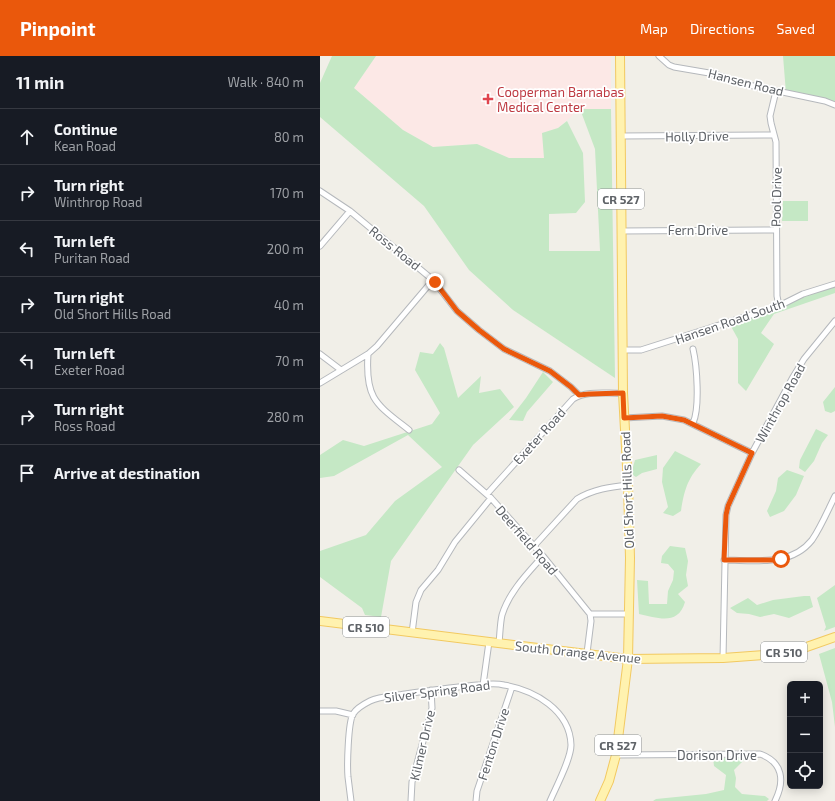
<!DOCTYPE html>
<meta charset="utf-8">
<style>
:root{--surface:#171b24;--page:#20242c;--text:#f1f3f6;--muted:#9ea1a6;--line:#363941;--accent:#ea580c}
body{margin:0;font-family:"Exo 2",sans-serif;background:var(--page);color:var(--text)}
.controls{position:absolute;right:12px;bottom:12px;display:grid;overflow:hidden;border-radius:6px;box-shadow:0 2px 10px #0003}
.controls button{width:36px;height:36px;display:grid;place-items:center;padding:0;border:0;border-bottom:1px solid var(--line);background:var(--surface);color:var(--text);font:20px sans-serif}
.stop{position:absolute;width:12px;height:12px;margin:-9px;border:3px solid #ea580c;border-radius:50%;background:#fff}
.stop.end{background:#ea580c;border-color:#fff;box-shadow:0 1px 4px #0008}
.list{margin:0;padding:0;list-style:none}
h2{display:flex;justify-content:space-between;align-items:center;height:52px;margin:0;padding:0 16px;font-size:17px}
h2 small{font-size:13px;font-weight:400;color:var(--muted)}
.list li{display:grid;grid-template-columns:26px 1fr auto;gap:12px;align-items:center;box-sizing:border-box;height:56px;padding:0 16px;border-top:1px solid var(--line)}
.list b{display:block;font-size:15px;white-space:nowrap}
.list p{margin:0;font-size:13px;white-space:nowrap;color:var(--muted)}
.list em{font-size:13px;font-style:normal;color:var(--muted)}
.icon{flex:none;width:22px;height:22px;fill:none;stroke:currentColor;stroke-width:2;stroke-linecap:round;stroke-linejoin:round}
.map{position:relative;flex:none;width:515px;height:745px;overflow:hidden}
header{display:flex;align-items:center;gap:24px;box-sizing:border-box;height:56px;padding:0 20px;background:var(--accent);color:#fff}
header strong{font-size:19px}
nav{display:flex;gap:22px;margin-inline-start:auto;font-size:14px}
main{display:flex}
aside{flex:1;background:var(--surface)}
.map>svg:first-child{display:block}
.medical{fill:#fce8e6}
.green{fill:#c5e8c5}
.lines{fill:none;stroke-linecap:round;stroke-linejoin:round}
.minor-casing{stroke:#b5b8bc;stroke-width:7}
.primary-casing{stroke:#f2c960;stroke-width:10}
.minor{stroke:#fff;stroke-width:5}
.primary{stroke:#fff2af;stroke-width:8}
.route{stroke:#ea580c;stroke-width:5}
.health-dot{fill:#e0444e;stroke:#fff;stroke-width:1.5}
.labels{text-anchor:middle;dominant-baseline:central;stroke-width:3.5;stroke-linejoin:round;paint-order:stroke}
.shield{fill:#fff;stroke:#8f9295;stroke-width:1}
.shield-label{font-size:12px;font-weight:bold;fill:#5f6368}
.street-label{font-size:13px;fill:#5f6368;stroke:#fff}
.health-label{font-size:13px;fill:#be3a42;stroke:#fff;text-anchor:start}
</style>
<header>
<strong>Pinpoint</strong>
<nav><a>Map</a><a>Directions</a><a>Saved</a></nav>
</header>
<main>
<aside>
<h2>11 min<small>Walk · 840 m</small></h2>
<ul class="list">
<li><svg class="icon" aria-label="ahead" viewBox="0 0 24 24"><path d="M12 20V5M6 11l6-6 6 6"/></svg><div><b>Continue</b><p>Kean Road</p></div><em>80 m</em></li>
<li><svg class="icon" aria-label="right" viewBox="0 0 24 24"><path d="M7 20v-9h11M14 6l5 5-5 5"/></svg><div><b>Turn right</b><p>Winthrop Road</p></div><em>170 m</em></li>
<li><svg class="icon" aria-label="left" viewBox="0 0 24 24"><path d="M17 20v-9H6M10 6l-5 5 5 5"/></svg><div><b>Turn left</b><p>Puritan Road</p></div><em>200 m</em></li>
<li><svg class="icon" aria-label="right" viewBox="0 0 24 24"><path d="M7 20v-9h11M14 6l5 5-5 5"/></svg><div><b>Turn right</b><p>Old Short Hills Road</p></div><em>40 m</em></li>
<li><svg class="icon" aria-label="left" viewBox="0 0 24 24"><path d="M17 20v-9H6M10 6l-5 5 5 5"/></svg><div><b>Turn left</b><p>Exeter Road</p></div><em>70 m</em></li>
<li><svg class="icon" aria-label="right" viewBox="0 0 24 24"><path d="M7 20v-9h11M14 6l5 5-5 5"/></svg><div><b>Turn right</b><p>Ross Road</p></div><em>280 m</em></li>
<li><svg class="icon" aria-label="arrive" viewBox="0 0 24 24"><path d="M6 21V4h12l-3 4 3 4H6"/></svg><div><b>Arrive at destination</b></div></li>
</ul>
</aside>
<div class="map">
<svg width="515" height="745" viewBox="0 0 515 745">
<rect width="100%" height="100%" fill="#f1efe8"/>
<path class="medical" d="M 56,0 L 291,0 L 291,53 L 260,53 L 238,72 L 223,77 L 224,102 L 189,102 L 157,88 L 113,91 L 83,74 L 34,32 Z"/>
<path class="green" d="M 12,0 L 56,0 L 34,32 L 83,74 L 113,91 L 157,88 L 189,102 L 224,102 L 222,77 L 238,72 L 247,65 L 263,97 L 265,146 L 256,157 L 229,158 L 229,195 L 280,195 L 275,93 L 260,53 L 291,53 L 295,322 L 193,254 L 149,214 L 104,150 L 0,61 L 0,27 Z
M 463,0 L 515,0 L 515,50 L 466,37 Z
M 463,145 L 488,145 L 488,165 L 462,165 Z
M 515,230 L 515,237 L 454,258 L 441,277 L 454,288 L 426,335 L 418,327 L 418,283 L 408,265 Z
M 120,287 L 124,292 L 138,342 L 161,320 L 159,337 L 180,333 L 194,351 L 153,389 L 71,505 L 61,561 L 45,559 L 42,552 L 0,521 L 0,495 L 46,479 L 75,445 L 122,411 L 88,379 L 14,420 L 0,422 L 0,399 L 23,384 L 44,390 L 112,368 L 120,357 L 95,314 L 100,296 L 113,298 Z
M 223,316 L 233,326 L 207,356 L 203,365 L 189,364 L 206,342 Z
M 515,331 L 515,355 L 511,357 L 505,355 L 503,346 Z
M 496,373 L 508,379 L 502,387 L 494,405 L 485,416 L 479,412 L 480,404 Z
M 355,395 L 381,408 C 367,423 364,436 361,455 L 353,460 L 343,457 L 348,451 L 342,426 L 343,412 Z
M 337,399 L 337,413 L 322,417 L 316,421 L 311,418 L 315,404 Z
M 467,414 L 484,420 L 476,439 L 464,455 L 450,461 L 447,455 L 456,435 L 458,422 Z
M 350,490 L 365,492 L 368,505 L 366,519 L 368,530 L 358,538 L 365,546 C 358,570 338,562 319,558 L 317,524 L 328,525 L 329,548 L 347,548 L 348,535 L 353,524 L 354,515 L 348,508 L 341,507 L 342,500 Z
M 515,529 L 515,571 L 504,575 L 506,571 L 497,542 Z
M 484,540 L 490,540 L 493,551 L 469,562 L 454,558 L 440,561 L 429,558 L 417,557 L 410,552 L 428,542 L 437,549 L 453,544 Z
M 515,592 L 515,671 L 512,646 L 499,598 Z
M 393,702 L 426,702 L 414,714 L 416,722 L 415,731 L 422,738 L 445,740 L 449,743 L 447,745 L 333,745 L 336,743 L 386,738 L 404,734 L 406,719 L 394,710 Z"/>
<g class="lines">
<defs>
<path id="minor" d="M 339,0 L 349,9 L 354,11 L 395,18 L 424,28 L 505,45 L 515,49
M 456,35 L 450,60 L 451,67 L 456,86 L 457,240 L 459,250
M 300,80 L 454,79
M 0,135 L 30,155 L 113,224 L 137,255 L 159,274 L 184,293 L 230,315 L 251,331 L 259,339
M 301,175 L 456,174
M 0,190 L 30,155
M 303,294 L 321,294 L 459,250 L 483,238 L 515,228
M 0,298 L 21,314
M 0,327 L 48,298
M 304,362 L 342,360 L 364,364 L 432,397
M 373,367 C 380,352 377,310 373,293
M 89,374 C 56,348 45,343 48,298 L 57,290 L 113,224
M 139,414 L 171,442 L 223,500 L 270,558 L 271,565 L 267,597
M 167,438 L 253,343 C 267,334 288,338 303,337
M 214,490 L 257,443 C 274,433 290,431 308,429
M 404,504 C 434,504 471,511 492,484 C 501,471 508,454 515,440
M 270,558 L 309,558
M 92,577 L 96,546 L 101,534 L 118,514 L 135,486 L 171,442
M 179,587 C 180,578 180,568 182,559 C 189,536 207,518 223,500
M 403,602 L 406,459 L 408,450 L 432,397 L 473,321 L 484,303 L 515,265
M 163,629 L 169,586
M 0,655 L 16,655 L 33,659
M 296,699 L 440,698 C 463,706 465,725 455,745
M 31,745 C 30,737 29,729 28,721 C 27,710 28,667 33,658 C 36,653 44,648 50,645 C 60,640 74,640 85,638 C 106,635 127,632 148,630 C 160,629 173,626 184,629 C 214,634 250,654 251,689 C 251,703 236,731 230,745
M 91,745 L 92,726 L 112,652 L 111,634
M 156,745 L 157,735 L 192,631"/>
<path id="primary" d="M 0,565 L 308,603 L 403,602 L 457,598 L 478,594 L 515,581
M 280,745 L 289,725 L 296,699 L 308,603 L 310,502 L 308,429 L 303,337 L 300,0"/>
</defs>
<use href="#minor" class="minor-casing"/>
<use href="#primary" class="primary-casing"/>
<use href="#minor" class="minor"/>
<use href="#primary" class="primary"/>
</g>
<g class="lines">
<path class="route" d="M 115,226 L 137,255 L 159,274 L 184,293 L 230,315 L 251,331 L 259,339 L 269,338 L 303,337 L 304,362 L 342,360 L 364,364 L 432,397 L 408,450 L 406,459 L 404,504 L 453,504 L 461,503"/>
</g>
<path class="health-dot" d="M166 37h4v4h4v4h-4v4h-4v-4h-4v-4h4z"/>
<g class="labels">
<g class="shield">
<rect x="278" y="133" width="46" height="20" rx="3"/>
<rect x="23" y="561" width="46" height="20" rx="3"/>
<rect x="441" y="586" width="46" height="20" rx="3"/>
<rect x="275" y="679" width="46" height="20" rx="3"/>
</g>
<g class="shield-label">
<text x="301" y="143">CR 527</text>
<text x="46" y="571">CR 510</text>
<text x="464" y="596">CR 510</text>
<text x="298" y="689">CR 527</text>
</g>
<g class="street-label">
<text transform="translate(426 26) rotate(14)">Hansen Road</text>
<text transform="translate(377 80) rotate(-1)">Holly Drive</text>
<text transform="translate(456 141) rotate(-89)">Pool Drive</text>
<text x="378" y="174">Fern Drive</text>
<text transform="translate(75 192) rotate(39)">Ross Road</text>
<text transform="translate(410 265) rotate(-19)">Hansen Road South</text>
<text transform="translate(460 347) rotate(-61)">Winthrop Road</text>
<text transform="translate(219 380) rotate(-48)">Exeter Road</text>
<text transform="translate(307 434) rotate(-92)">Old Short Hills Road</text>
<text transform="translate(207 484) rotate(49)">Deerfield Road</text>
<text transform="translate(258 596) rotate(6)">South Orange Avenue</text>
<text transform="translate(117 635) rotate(-7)">Silver Spring Road</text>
<text transform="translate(173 688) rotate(-72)">Fenton Drive</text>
<text transform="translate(102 689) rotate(-77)">Kilmer Drive</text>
<text x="397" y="699">Dorison Drive</text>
</g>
<g class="health-label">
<text x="177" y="36">Cooperman Barnabas<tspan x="177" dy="15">Medical Center</tspan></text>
</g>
</g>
</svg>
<div class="controls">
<button>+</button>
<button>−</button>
<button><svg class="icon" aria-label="locate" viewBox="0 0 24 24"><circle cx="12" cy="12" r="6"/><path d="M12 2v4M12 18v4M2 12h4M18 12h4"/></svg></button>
</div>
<div class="stop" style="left:461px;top:503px"></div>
<div class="stop end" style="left:115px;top:226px"></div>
</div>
</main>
